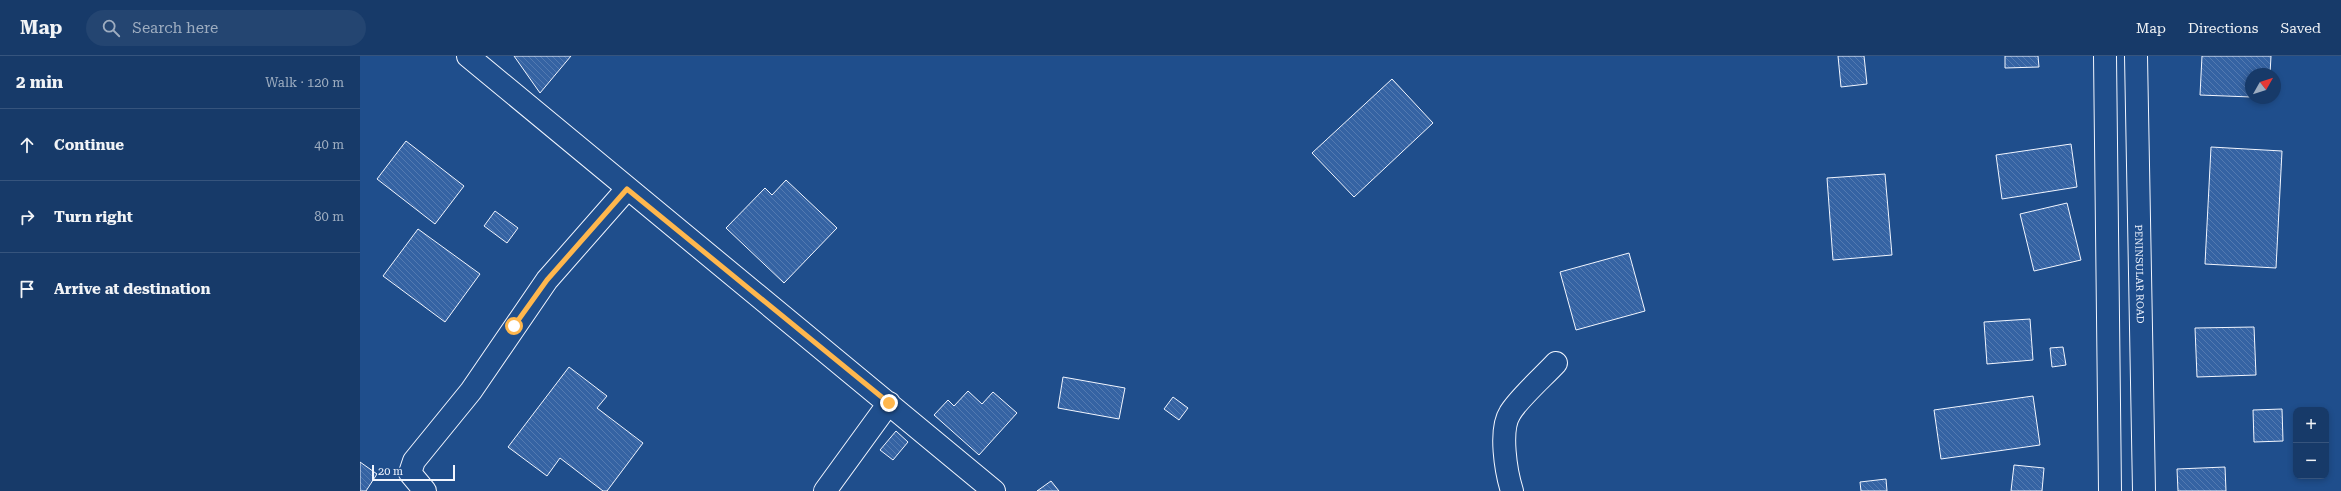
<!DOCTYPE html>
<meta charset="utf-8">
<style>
:root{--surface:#173a69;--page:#244571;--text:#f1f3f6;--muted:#9eadc0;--line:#36547d}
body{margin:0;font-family:"Roboto Serif",serif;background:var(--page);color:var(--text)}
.controls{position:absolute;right:12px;bottom:12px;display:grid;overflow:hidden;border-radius:8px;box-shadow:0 2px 6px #0003}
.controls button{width:36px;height:36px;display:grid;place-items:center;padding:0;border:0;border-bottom:1px solid var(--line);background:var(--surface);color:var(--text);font:20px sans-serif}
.compass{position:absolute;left:1885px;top:12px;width:36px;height:36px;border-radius:50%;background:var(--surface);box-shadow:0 2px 6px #0003;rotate:51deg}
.scale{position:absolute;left:12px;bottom:10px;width:83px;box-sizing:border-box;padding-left:4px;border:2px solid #f2f6ff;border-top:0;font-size:11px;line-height:14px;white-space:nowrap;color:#f2f6ff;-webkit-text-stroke:3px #1f4e8c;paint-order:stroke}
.stop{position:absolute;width:12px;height:12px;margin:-9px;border:3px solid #ffb74d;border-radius:50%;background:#fff}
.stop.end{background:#ffb74d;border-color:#fff;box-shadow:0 1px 4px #0008}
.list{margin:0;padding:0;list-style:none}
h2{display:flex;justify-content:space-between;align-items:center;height:52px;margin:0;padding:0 16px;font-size:17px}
h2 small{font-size:13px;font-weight:400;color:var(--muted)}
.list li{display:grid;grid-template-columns:26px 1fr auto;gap:12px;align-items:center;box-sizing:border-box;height:72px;padding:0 16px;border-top:1px solid var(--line)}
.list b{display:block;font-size:15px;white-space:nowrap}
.list em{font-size:13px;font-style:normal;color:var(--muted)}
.icon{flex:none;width:22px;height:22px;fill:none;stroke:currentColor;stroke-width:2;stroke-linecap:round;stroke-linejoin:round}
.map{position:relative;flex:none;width:1981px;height:435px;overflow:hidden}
header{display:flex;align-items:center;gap:24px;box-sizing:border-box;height:56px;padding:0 20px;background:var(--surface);border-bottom:1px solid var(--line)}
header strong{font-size:19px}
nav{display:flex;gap:22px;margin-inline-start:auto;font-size:14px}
.search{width:280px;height:36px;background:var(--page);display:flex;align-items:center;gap:10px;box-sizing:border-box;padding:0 14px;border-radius:22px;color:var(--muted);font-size:15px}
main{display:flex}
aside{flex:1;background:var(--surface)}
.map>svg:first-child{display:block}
.building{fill:url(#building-back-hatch);stroke:#f2f6ff}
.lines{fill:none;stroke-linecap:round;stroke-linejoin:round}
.minor-casing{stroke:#f2f6ff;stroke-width:24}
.major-casing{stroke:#f2f6ff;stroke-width:24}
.minor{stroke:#1f4e8c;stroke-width:22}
.major{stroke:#1f4e8c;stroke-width:22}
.route{stroke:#ffb74d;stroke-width:5}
.labels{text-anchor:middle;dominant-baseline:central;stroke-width:3;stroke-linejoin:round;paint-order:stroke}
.street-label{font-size:10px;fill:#f2f6ff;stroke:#1f4e8c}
</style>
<header>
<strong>Map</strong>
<div class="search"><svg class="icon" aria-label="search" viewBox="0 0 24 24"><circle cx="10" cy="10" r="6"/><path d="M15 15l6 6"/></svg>Search here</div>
<nav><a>Map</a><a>Directions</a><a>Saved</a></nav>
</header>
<main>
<aside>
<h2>2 min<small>Walk · 120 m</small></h2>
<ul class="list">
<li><svg class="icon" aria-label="ahead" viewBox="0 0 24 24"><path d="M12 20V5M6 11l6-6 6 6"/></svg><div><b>Continue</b></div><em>40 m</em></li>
<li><svg class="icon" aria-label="right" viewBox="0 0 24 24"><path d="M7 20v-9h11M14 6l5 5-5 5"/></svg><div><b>Turn right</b></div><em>80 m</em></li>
<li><svg class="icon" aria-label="arrive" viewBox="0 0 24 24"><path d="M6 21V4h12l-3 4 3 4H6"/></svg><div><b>Arrive at destination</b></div></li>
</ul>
</aside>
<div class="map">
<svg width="1981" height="435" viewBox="0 0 1981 435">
<defs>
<pattern id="building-back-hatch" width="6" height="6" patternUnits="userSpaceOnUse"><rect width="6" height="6" fill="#3563a3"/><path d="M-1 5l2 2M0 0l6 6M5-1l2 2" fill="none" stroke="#537ab1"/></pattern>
</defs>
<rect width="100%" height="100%" fill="#1f4e8c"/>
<path class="building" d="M 154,0 L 211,0 L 180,37 Z
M 1478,0 L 1504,0 L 1507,28 L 1481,31 Z
M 1645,0 L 1678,0 L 1679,11 L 1645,12 Z
M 1842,0 L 1911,0 L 1910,18 L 1891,18 L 1891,41 L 1840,39 Z
M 1032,23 L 1073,67 L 994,141 L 952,97 Z
M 46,85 L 104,130 L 75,168 L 17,123 Z
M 1711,88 L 1717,131 L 1642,143 L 1636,99 Z
M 1851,91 L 1922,95 L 1916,212 L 1845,208 Z
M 1525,118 L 1532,199 L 1473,204 L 1467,122 Z
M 426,124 L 477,172 L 424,227 L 366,172 L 405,132 L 412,139 Z
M 1707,147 L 1721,204 L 1674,215 L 1660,158 Z
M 135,155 L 158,172 L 147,187 L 124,170 Z
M 58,173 L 120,218 L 85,266 L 23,220 Z
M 1269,197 L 1285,255 L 1216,274 L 1200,216 Z
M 1670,263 L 1673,304 L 1627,308 L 1624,266 Z
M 1894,271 L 1896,319 L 1837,321 L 1835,272 Z
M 1703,291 L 1706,309 L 1692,311 L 1690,292 Z
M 209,311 L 247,340 L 237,352 L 283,387 L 247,435 L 243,435 L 200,402 L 187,420 L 148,391 Z
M 703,321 L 765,332 L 759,363 L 698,352 Z
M 608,335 L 622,348 L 633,336 L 657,357 L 619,399 L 574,359 L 588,344 L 594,350 Z
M 1673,340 L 1680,389 L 1581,403 L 1574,354 Z
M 813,341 L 828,352 L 819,364 L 804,353 Z
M 1922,353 L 1923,385 L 1894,386 L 1893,354 Z
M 536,375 L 548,386 L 533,404 L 520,394 Z
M 0,406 L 17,418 L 6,435 L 0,435 Z
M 1654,409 L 1684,412 L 1682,435 L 1651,435 Z
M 1865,411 L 1866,435 L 1818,435 L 1817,413 Z
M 1526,423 L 1527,435 L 1501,435 L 1500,426 Z
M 691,425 L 699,435 L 677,435 Z"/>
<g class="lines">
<defs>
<path id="minor" d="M 108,0 L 634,435
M 65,435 L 50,417 L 54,405 L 111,335 L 187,224 L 267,133
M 465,435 L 529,347
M 1152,435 C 1146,416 1139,374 1150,357 C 1158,343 1184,320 1196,307"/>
<g id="major">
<path d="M 1745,0 L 1750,435"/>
<path id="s1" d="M 1776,0 L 1784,435"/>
</g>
</defs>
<use href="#minor" class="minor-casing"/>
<use href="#major" class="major-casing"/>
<use href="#minor" class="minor"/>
<use href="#major" class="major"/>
</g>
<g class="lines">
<path class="route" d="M 154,270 L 187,224 L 267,133 L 529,347"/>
</g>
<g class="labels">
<g class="street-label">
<text stroke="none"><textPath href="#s1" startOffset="218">PENINSULAR ROAD</textPath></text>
</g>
</g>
</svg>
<div class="controls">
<button>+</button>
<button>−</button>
</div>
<svg class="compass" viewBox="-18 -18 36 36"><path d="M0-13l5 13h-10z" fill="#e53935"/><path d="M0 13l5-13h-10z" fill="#9eadc0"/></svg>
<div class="scale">20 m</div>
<div class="stop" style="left:154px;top:270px"></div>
<div class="stop end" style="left:529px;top:347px"></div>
</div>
</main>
